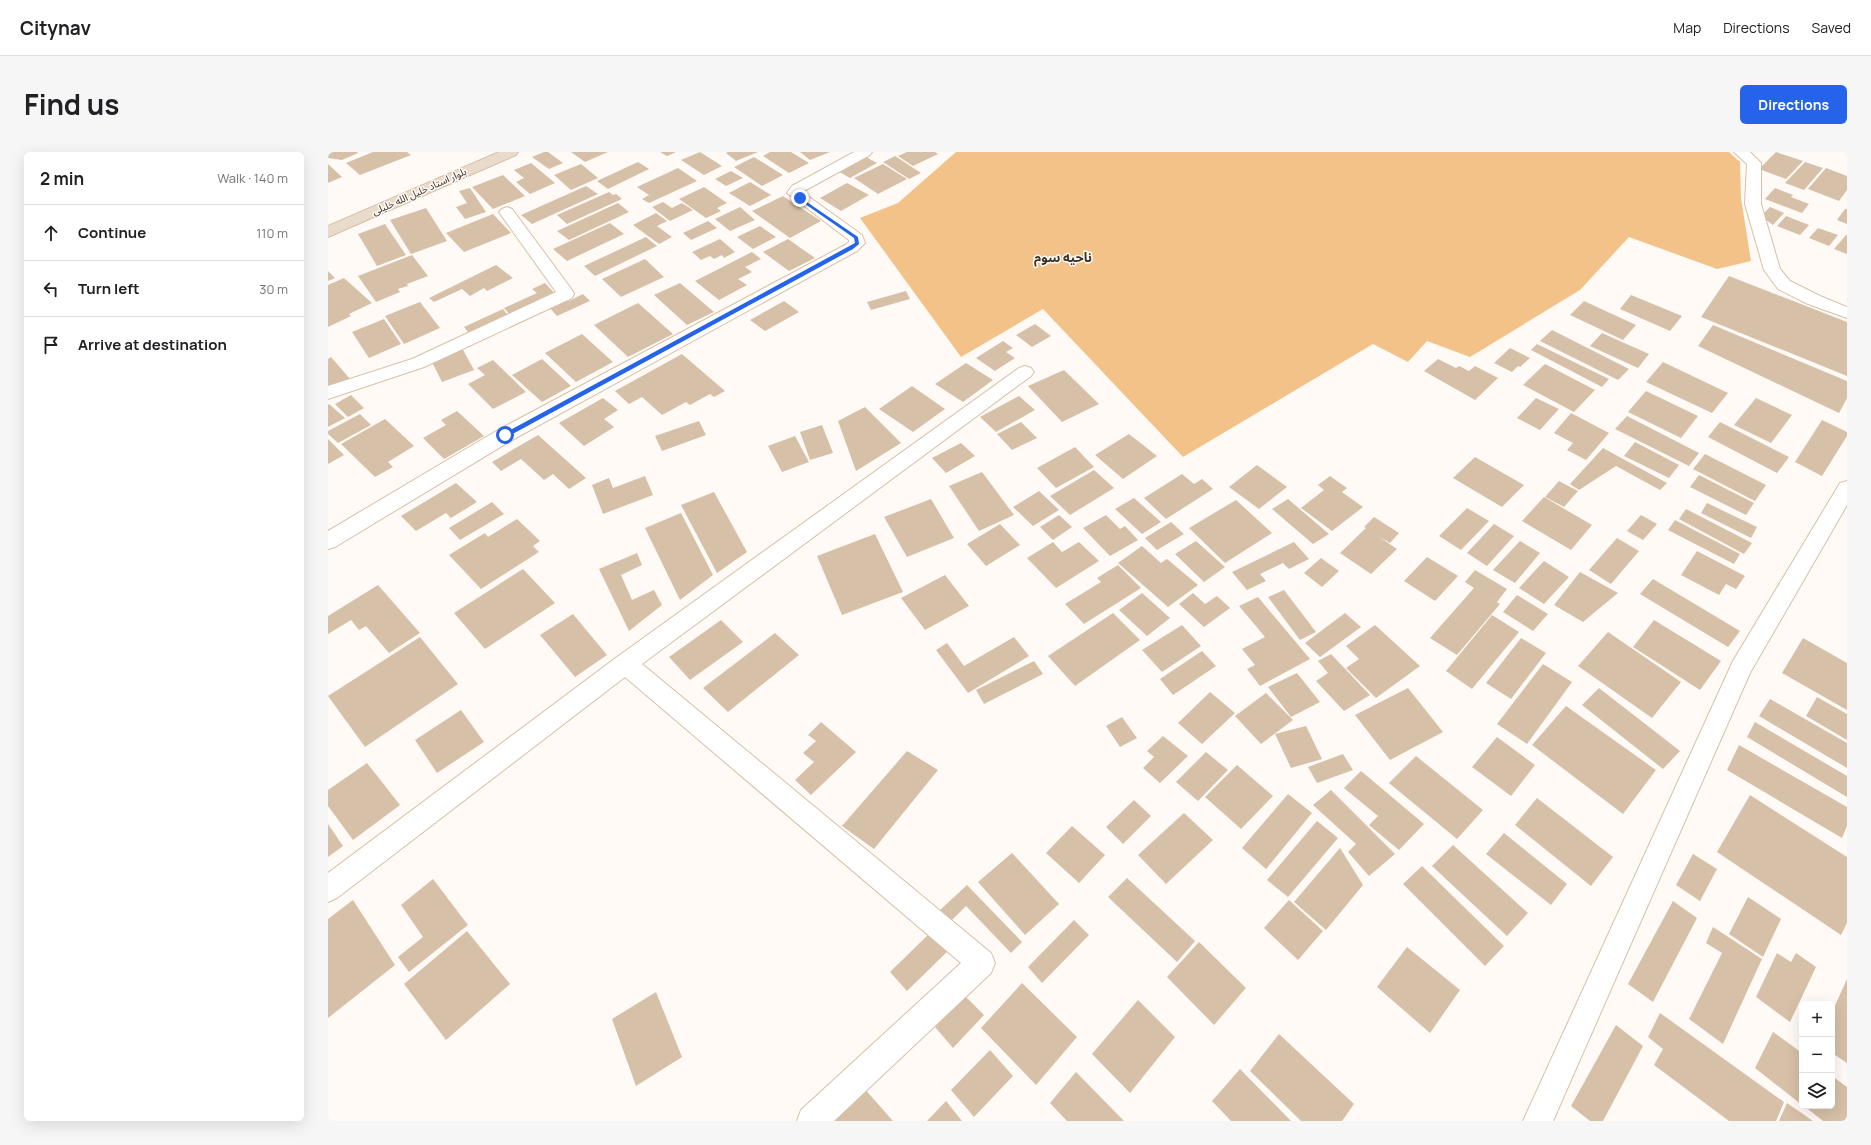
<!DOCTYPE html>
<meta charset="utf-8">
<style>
:root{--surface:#fff;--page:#f6f6f6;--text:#202124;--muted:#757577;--line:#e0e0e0;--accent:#2563eb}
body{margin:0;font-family:Manrope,"Noto Sans Arabic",sans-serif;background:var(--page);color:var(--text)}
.controls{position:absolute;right:12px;bottom:12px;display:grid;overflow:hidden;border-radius:6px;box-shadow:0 4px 16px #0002}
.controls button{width:36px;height:36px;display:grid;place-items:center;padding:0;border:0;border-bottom:1px solid var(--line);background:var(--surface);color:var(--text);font:20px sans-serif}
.stop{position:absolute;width:12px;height:12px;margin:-9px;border:3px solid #2563eb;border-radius:50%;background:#fff}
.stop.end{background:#2563eb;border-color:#fff;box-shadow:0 1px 4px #0008}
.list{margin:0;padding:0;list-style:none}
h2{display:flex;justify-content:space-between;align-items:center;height:52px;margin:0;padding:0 16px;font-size:17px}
h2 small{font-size:13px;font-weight:400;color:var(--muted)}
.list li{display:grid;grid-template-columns:26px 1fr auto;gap:12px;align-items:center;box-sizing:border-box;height:56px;padding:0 16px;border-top:1px solid var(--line)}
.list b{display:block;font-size:15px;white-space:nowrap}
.list em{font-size:13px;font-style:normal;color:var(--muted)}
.icon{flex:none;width:22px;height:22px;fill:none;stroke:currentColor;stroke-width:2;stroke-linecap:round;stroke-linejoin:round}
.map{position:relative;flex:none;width:1519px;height:969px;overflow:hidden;border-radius:6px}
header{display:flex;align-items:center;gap:24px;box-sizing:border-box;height:56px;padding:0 20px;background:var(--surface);border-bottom:1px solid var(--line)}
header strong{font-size:19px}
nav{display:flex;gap:22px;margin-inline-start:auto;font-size:14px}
.intro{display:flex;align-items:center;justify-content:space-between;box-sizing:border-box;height:96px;padding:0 24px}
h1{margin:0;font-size:28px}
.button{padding:10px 18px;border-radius:6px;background:var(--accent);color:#fff;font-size:14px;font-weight:700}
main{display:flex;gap:24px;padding:0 24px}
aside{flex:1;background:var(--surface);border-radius:6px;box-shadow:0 4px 16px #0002}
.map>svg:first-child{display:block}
.green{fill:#f3c288}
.building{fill:#d6c0a7}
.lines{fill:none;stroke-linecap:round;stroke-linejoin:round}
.street-casing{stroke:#d7c0a7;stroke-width:2}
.secondary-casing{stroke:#d7c0a7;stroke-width:2}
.street{fill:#fff;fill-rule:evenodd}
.secondary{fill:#e8dbcb;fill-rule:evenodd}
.route{fill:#2563eb}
.labels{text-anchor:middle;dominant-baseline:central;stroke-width:3;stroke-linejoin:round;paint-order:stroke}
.far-street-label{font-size:10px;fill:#3a3127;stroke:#fffaf5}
.far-district-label{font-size:13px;font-weight:bold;fill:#3a3127;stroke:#fffaf5}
</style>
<header>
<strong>Citynav</strong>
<nav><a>Map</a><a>Directions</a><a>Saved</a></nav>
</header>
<div class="intro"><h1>Find us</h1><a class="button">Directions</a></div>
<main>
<aside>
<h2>2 min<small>Walk · 140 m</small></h2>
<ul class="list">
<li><svg class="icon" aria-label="ahead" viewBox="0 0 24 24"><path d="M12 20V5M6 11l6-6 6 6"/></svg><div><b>Continue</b></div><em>110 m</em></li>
<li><svg class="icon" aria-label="left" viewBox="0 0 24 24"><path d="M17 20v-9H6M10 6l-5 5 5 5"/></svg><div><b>Turn left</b></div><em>30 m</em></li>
<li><svg class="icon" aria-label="arrive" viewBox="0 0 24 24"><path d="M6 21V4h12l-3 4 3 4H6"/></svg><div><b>Arrive at destination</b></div></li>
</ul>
</aside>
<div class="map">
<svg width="1519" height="969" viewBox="0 0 1519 969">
<rect width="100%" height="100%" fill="#fffaf5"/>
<path class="green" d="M 628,0 L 1401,0 L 1412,10 L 1413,46 L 1423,109 L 1389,117 L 1301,85 L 1252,138 L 1142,205 L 1099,189 L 1080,210 L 1045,192 L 855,305 L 715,157 L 633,205 L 532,66 L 570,51 Z"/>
<path class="building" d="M 0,0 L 29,0 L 30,1 L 14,8 L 0,6 Z
M 45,0 L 79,0 L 83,3 L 32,23 L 18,11 Z
M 216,0 L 220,0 L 235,11 L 221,17 L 204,5 Z
M 243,0 L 280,0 L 257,10 Z
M 332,0 L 348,0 L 339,4 Z
M 372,0 L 394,14 L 376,23 L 353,8 Z
M 400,0 L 430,0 L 408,9 L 398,1 Z
M 442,0 L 463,0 L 481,11 L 461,21 L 435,4 Z
M 472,0 L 502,0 L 482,8 Z
M 579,0 L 607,0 L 610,2 L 585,14 L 570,4 Z
M 1448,0 L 1475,9 L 1458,27 L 1431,17 Z
M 567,4 L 593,21 L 581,27 L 555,10 Z
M 426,5 L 455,23 L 434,34 L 406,15 Z
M 538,5 L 549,11 L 522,26 L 510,19 Z
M 310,10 L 321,17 L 280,37 L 269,29 Z
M 1477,10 L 1495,16 L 1476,38 L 1457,31 Z
M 203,11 L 227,31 L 202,42 L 188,30 L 196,26 L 186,18 Z
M 0,12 L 14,25 L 0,31 Z
M 253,12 L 270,26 L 243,38 L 226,23 Z
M 555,12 L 579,27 L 550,42 L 526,26 Z
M 350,16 L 369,29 L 321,51 L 314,47 L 321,43 L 309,35 Z
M 1498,16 L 1519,24 L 1519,38 L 1511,49 L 1480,37 Z
M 403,19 L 415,26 L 398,34 L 387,27 Z
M 175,23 L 197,44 L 165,57 L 144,35 Z
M 422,30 L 443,43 L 422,54 L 401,41 Z
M 519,31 L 541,43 L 513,59 L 492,46 Z
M 258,34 L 270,42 L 204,72 L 193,63 Z
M 376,35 L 399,51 L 389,56 L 393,59 L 378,66 L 351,47 Z
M 142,36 L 158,60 L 137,67 L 128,55 L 139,51 L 131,39 Z
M 1447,36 L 1465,43 L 1463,45 L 1481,52 L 1474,61 L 1437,47 Z
M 281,40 L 285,43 L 288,42 L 294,47 L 239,72 L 229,63 Z
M 455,44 L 493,69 L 462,86 L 424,59 Z
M 335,50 L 344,56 L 354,51 L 365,58 L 342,69 L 324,55 Z
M 290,51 L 301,60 L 241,88 L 229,79 Z
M 412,55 L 427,68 L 402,79 L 387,67 Z
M 1442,55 L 1456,61 L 1445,73 L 1433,64 Z
M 98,56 L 119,89 L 83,102 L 62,68 Z
M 1517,57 L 1519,57 L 1519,72 L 1509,68 Z
M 328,61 L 339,69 L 329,74 L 344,85 L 331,92 L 305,73 Z
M 165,62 L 183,81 L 136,100 L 118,81 Z
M 1458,64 L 1481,73 L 1472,83 L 1449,74 Z
M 380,69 L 389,76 L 363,88 L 355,81 Z
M 282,71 L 296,82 L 239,109 L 225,97 Z
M 57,72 L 78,103 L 49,114 L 30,82 Z
M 432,74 L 448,85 L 425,97 L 409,85 Z
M 1490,76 L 1510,83 L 1501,94 L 1481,86 Z
M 1518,83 L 1519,83 L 1519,102 L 1506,97 Z
M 318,85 L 329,94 L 267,124 L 256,114 Z
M 392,87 L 407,100 L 396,106 L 394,103 L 386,107 L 382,104 L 373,108 L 364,100 Z
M 460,87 L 487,106 L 461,119 L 435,100 Z
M 424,100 L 433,107 L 417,115 L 424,120 L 410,127 L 419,133 L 391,148 L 367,129 Z
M 84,103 L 100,124 L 79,132 L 80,134 L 70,137 L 72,140 L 48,150 L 30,124 Z
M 317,107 L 336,125 L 293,145 L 274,127 Z
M 168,113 L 185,126 L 159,139 L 156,136 L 142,144 L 134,137 L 106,150 L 101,146 Z
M 0,119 L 7,126 L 0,129 Z
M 1401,124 L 1519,170 L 1519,224 L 1373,165 Z
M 16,126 L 44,151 L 21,162 L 23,164 L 0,175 L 0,133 Z
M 217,131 L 229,144 L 184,165 L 176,156 L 209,141 L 204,137 Z
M 352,131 L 386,160 L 359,173 L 326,143 Z
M 578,139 L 582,147 L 543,158 L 539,150 Z
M 255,142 L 262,149 L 229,164 L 218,152 L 236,145 L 241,149 Z
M 1303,143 L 1354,164 L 1342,179 L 1292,157 Z
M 456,149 L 471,160 L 437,179 L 422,168 Z
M 1256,149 L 1308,173 L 1295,188 L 1242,163 Z
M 92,150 L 112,176 L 76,192 L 57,164 Z
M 310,151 L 345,182 L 300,205 L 266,173 Z
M 175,157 L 182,166 L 143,184 L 136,175 Z
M 56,167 L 73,192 L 41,206 L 24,180 Z
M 707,172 L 723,184 L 704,195 L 688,183 Z
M 1385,173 L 1519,229 L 1519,246 L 1511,261 L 1370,194 Z
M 1224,178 L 1301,217 L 1290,228 L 1212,189 Z
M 1274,181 L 1321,202 L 1310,216 L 1262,194 Z
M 254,182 L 285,210 L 248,230 L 217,201 Z
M 675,189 L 685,196 L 678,200 L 687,206 L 667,219 L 648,206 Z
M 1209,192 L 1281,227 L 1274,235 L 1203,198 Z
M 134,196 L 146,218 L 114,230 L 103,208 Z
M 1182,196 L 1202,206 L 1192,215 L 1190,214 L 1184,220 L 1166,211 Z
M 354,202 L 397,239 L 386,245 L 382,242 L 362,253 L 358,250 L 334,263 L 314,245 L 301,252 L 287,239 Z
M 3,205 L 23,228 L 0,239 L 0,207 Z
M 214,207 L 243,234 L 214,250 L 184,223 Z
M 1110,207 L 1128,216 L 1131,214 L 1141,219 L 1147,214 L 1170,226 L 1147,248 L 1096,219 Z
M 165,208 L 198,240 L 165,257 L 140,232 L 157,223 L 149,216 Z
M 1335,210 L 1400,241 L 1384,261 L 1318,230 Z
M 638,211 L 665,228 L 635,250 L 607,232 Z
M 1217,212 L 1267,238 L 1246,260 L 1195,233 Z
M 736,218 L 771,252 L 734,270 L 700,234 Z
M 584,234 L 617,257 L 585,280 L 551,257 Z
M 1318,239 L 1370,264 L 1353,286 L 1300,260 Z
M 23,243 L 36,256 L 20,265 L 7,252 Z
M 691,244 L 707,258 L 668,280 L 652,265 Z
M 275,246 L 290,258 L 276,267 L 286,275 L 256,294 L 231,271 Z
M 1208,246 L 1231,257 L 1212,278 L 1189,266 Z
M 1428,246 L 1464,263 L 1443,291 L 1406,273 Z
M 1,252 L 17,266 L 0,275 L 0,253 Z
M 537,255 L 573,291 L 528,319 L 510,269 Z
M 129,259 L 156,284 L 116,307 L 95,286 L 118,273 L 113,268 Z
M 1243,261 L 1281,281 L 1258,308 L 1239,298 L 1245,291 L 1226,281 Z
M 32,262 L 43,273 L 10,291 L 0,282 L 0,279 Z
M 1299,264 L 1371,301 L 1361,314 L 1287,277 Z
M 57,267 L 86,294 L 60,310 L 65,315 L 47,325 L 13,292 Z
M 1494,268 L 1519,280 L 1519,284 L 1494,324 L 1467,310 Z
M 371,269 L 378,283 L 334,299 L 327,284 Z
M 693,270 L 709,286 L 684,298 L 669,282 Z
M 1392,270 L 1461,305 L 1449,321 L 1380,285 Z
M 494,273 L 505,301 L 482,308 L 472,280 Z
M 801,282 L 829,304 L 795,327 L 767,303 Z
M 210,283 L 258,326 L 241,337 L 225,322 L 216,328 L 193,307 L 173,319 L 164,310 Z
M 467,284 L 481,310 L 454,320 L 440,294 Z
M 0,287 L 16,303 L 0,312 Z
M 1307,290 L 1351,313 L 1341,326 L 1296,304 Z
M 633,291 L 647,304 L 618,321 L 604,306 Z
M 747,295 L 766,315 L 728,336 L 709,316 Z
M 1275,296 L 1339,331 L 1332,338 L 1288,314 L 1251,338 L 1242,332 Z
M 1377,302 L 1438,333 L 1427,349 L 1365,317 Z
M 1147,305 L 1196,333 L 1174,355 L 1125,326 Z
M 929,313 L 959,335 L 931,357 L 901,335 Z
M 766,318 L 786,336 L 742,363 L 722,344 Z
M 654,320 L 686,363 L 651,379 L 621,334 Z
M 854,322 L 866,332 L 874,327 L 885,337 L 838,367 L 816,346 Z
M 1371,323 L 1426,351 L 1418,363 L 1362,335 Z
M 317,324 L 325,343 L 275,362 L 264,333 L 281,326 L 285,336 Z
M 1002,324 L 1019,336 L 1014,340 L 1035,355 L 1004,379 L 973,356 L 996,338 L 990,333 Z
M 1231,329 L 1250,339 L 1236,355 L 1217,345 Z
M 128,331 L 149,350 L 123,366 L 118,361 L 88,379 L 73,364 Z
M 711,339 L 731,358 L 705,374 L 685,355 Z
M 386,340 L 419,400 L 389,421 L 353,353 Z
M 1216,345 L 1264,373 L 1243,398 L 1194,369 Z
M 806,346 L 833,370 L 814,382 L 787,357 Z
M 603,347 L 626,386 L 579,405 L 556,365 Z
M 960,347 L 1001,382 L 985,392 L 944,357 Z
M 908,348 L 944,381 L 897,411 L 861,376 Z
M 164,350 L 176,362 L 132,388 L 121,376 Z
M 1379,351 L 1429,375 L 1423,386 L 1373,361 Z
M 1139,356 L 1161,369 L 1133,398 L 1111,384 Z
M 1358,357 L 1424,391 L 1416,402 L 1351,367 Z
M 353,361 L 385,423 L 352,448 L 317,376 Z
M 731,363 L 744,375 L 725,388 L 712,375 Z
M 778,363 L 792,377 L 797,374 L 810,388 L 782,404 L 755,376 Z
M 1313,363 L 1329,372 L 1315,388 L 1299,379 Z
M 1046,365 L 1071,381 L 1062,391 L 1050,384 L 1069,397 L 1043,422 L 1012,401 L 1038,376 L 1036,375 Z
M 189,367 L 212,389 L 205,394 L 211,400 L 153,437 L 121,403 L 157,381 L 160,385 Z
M 1347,368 L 1412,402 L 1406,412 L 1340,378 Z
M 843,370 L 856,382 L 829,398 L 817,386 Z
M 672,372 L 692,393 L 658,414 L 639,392 Z
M 1166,372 L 1186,384 L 1159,414 L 1139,401 Z
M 547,382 L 575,440 L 514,463 L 489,404 Z
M 1289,386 L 1311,399 L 1283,432 L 1261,418 Z
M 868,389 L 897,415 L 876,430 L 847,402 Z
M 1192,389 L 1212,401 L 1187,431 L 1165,418 Z
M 725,390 L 734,400 L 751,390 L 771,409 L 728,436 L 699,406 Z
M 966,390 L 981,407 L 961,417 L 955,411 L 932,422 L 938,429 L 919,438 L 904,420 Z
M 814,394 L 833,411 L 839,407 L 870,433 L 840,455 L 790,411 Z
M 1369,399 L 1417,424 L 1408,437 L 1398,432 L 1391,443 L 1353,423 Z
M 309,401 L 314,413 L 293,423 L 304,448 L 326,438 L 334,453 L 301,479 L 271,417 Z
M 1099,405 L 1130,424 L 1107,449 L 1076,429 Z
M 993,406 L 1011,419 L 994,435 L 976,421 Z
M 1216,409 L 1241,425 L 1216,452 L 1191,436 Z
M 790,413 L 813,436 L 756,472 L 737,452 L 773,430 L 769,426 Z
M 195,417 L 227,451 L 157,497 L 126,461 Z
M 1147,418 L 1179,437 L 1169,450 L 1154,441 L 1172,452 L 1129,503 L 1102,486 L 1146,436 L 1137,430 Z
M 1252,420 L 1290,441 L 1255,470 L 1226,453 Z
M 617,423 L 641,454 L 597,478 L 573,446 Z
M 1325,427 L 1412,479 L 1400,495 L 1312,442 Z
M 50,433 L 92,481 L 61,501 L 38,474 L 31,478 L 23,468 L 0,482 L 0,464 Z
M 956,438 L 988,480 L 972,488 L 940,445 Z
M 814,441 L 842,466 L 819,484 L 791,458 Z
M 865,441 L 877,452 L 889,444 L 902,456 L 876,475 L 851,452 Z
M 1189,443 L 1220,462 L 1205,479 L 1175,460 Z
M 930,445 L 982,507 L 932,534 L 919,517 L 927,513 L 914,497 L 937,485 L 911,454 Z
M 785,461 L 812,488 L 747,534 L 720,504 Z
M 1017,461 L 1033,475 L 992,505 L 977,491 Z
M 245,462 L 279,503 L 247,525 L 212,483 Z
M 1164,463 L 1191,480 L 1144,537 L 1118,519 Z
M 393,468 L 415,490 L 362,528 L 341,505 Z
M 1326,468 L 1393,509 L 1372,538 L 1305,495 Z
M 854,473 L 873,494 L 834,520 L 814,498 Z
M 1047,473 L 1092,514 L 1048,546 L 1018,516 L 1031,507 L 1018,494 Z
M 1280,480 L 1353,530 L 1324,566 L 1250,514 Z
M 447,481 L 471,503 L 400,560 L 375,536 Z
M 92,485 L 130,532 L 37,595 L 0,544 Z
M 686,485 L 701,504 L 640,541 L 608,498 L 619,491 L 636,514 Z
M 1193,486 L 1218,501 L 1183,547 L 1158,531 Z
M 1475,486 L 1519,511 L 1519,558 L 1454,521 Z
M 874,499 L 888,514 L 845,543 L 832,527 Z
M 1003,502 L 1042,543 L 1016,559 L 988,529 L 1000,521 L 990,509 Z
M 706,509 L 715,522 L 656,552 L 648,538 Z
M 1215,512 L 1244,530 L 1199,592 L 1169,572 Z
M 969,521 L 992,550 L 963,565 L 940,535 Z
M 1080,536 L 1115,580 L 1062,608 L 1027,563 Z
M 1271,536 L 1352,599 L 1335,617 L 1254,553 Z
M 882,540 L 907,561 L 874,592 L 850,571 Z
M 938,541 L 965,568 L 933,592 L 907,564 Z
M 1489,545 L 1519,562 L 1519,588 L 1478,564 Z
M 1442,547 L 1519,591 L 1519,616 L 1431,564 Z
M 1238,554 L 1328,618 L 1295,662 L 1204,593 Z
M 133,558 L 156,590 L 109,621 L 87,588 Z
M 794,565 L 809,586 L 792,595 L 778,574 Z
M 493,570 L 528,600 L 483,643 L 467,628 L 486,610 L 475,601 L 488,589 L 480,583 Z
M 1427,570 L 1519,624 L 1519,645 L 1419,585 Z
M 978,574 L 994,607 L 963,616 L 947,582 Z
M 835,584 L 860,604 L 832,631 L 815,616 L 826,605 L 819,599 Z
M 1169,585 L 1207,613 L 1183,644 L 1144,615 Z
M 1411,593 L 1519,655 L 1519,674 L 1514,686 L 1399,618 Z
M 579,599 L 610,618 L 546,697 L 514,674 Z
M 878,600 L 900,618 L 870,649 L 848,630 Z
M 1015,602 L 1025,618 L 989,631 L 980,615 Z
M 1088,604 L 1155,658 L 1129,687 L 1061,631 Z
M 39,611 L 72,653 L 25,688 L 0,654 L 0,638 Z
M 909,613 L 945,644 L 913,677 L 877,645 Z
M 1033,619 L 1096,672 L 1071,698 L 1041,673 L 1050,664 L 1016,636 Z
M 1003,638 L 1067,702 L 1041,724 L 1020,700 L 1028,692 L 985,653 Z
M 960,642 L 984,661 L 938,717 L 914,696 Z
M 1422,643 L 1519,705 L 1519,771 L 1513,783 L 1389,700 Z
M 1209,646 L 1285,705 L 1263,734 L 1187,673 Z
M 806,648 L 823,664 L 795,692 L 778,675 Z
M 856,661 L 885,688 L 838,732 L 810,703 Z
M 989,669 L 1010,686 L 960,745 L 939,728 Z
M 0,672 L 15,694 L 0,705 Z
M 744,674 L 777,703 L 751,731 L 718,701 Z
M 1176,681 L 1239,732 L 1223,753 L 1158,702 Z
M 1125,693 L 1200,761 L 1179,784 L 1104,714 Z
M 1012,696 L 1035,733 L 998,778 L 966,750 Z
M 684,701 L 731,752 L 697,783 L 650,730 Z
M 1365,702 L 1389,717 L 1372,749 L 1348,733 Z
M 1094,714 L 1176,794 L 1157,814 L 1075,732 Z
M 799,726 L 867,789 L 849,810 L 780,745 Z
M 105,727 L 140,773 L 81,820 L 70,805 L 95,785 L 73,753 Z
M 639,733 L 694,790 L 683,801 L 638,754 L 622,770 L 611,759 Z
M 1420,745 L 1453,767 L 1435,805 L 1401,782 Z
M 25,748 L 67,813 L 0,866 L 0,767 Z
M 961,748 L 995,779 L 970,808 L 936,776 Z
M 1345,749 L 1369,766 L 1325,850 L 1300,832 Z
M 746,768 L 761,783 L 714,831 L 700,815 Z
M 1385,775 L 1434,807 L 1395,892 L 1361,867 L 1394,801 L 1378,791 Z
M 606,777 L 623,796 L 579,839 L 562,820 Z
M 139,779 L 182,832 L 118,888 L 76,832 Z
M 871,790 L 918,836 L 886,873 L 839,825 Z
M 1079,795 L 1132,838 L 1102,881 L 1049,835 Z
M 1449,801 L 1463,810 L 1468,801 L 1488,815 L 1462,870 L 1428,845 Z
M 1519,827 L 1519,911 L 1504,901 L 1504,860 Z
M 694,831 L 749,885 L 708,933 L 653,876 Z
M 328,840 L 354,905 L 308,934 L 284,867 Z
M 637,844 L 656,863 L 625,896 L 607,875 Z
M 810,848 L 847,885 L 802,941 L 764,902 Z
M 1332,861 L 1456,950 L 1448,969 L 1401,969 L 1326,913 L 1335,897 L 1320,885 Z
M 1288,873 L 1315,894 L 1275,969 L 1262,969 L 1243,954 Z
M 1445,880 L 1474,901 L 1474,953 L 1427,916 Z
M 951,882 L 1026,952 L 1014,969 L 973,969 L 922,919 Z
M 662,898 L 685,924 L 646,965 L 623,938 Z
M 912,917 L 963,969 L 903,969 L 884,949 Z
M 748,920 L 796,969 L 739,969 L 722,951 Z
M 1504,924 L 1519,935 L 1519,969 L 1495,969 L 1476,954 L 1504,954 Z
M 535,935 L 565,969 L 502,969 Z
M 618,949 L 634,969 L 599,969 Z
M 1459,951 L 1485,969 L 1451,969 Z"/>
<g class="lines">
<defs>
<path id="street" d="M 526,0 L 544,0 L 542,3 L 474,40 L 534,83 L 537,91 L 529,99 L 184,288 L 7,395 L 0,397 L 0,379 L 170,278 L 517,93 L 521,90 L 521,88 L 459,41 L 464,34 Z
M 1406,0 L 1422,0 L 1433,11 L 1433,52 L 1452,117 L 1462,129 L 1492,144 L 1519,155 L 1519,166 L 1480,152 L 1450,137 L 1436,118 L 1417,52 L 1419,12 Z
M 179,55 L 184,57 L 244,138 L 246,142 L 244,146 L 96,215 L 0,247 L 0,234 L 84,207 L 228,140 L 171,60 L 174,57 Z
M 697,214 L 703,216 L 706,220 L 703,224 L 314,512 L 663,801 L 667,811 L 663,821 L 506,969 L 469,969 L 473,958 L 633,811 L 297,525 L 9,746 L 0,750 L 0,721 L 289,505 L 691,216 Z
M 1519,329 L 1519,353 L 1422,521 L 1225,969 L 1195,969 L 1405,509 L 1512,331 Z"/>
<path id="secondary" d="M 171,0 L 190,0 L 188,3 L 0,85 L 0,74 Z"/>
</defs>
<use href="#street" class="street-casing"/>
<use href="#secondary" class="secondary-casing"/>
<use href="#street" class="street"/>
<use href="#secondary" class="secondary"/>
</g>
<path class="route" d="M 470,46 L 473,46 L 530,85 L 531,92 L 525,97 L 179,285 L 175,285 L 175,282 L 527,91 L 526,86 L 470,47 Z"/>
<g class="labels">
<g class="far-street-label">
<text transform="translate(91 39) rotate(-24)">بلوار استاد خلیل الله خلیلی</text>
</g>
<g class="far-district-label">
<text x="735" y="105">ناحیه سوم</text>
</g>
</g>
</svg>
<div class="controls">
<button>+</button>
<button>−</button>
<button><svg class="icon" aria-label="layers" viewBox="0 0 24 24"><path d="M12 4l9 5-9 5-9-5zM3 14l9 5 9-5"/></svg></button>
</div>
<div class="stop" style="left:177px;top:283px"></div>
<div class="stop end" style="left:472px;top:46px"></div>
</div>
</main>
